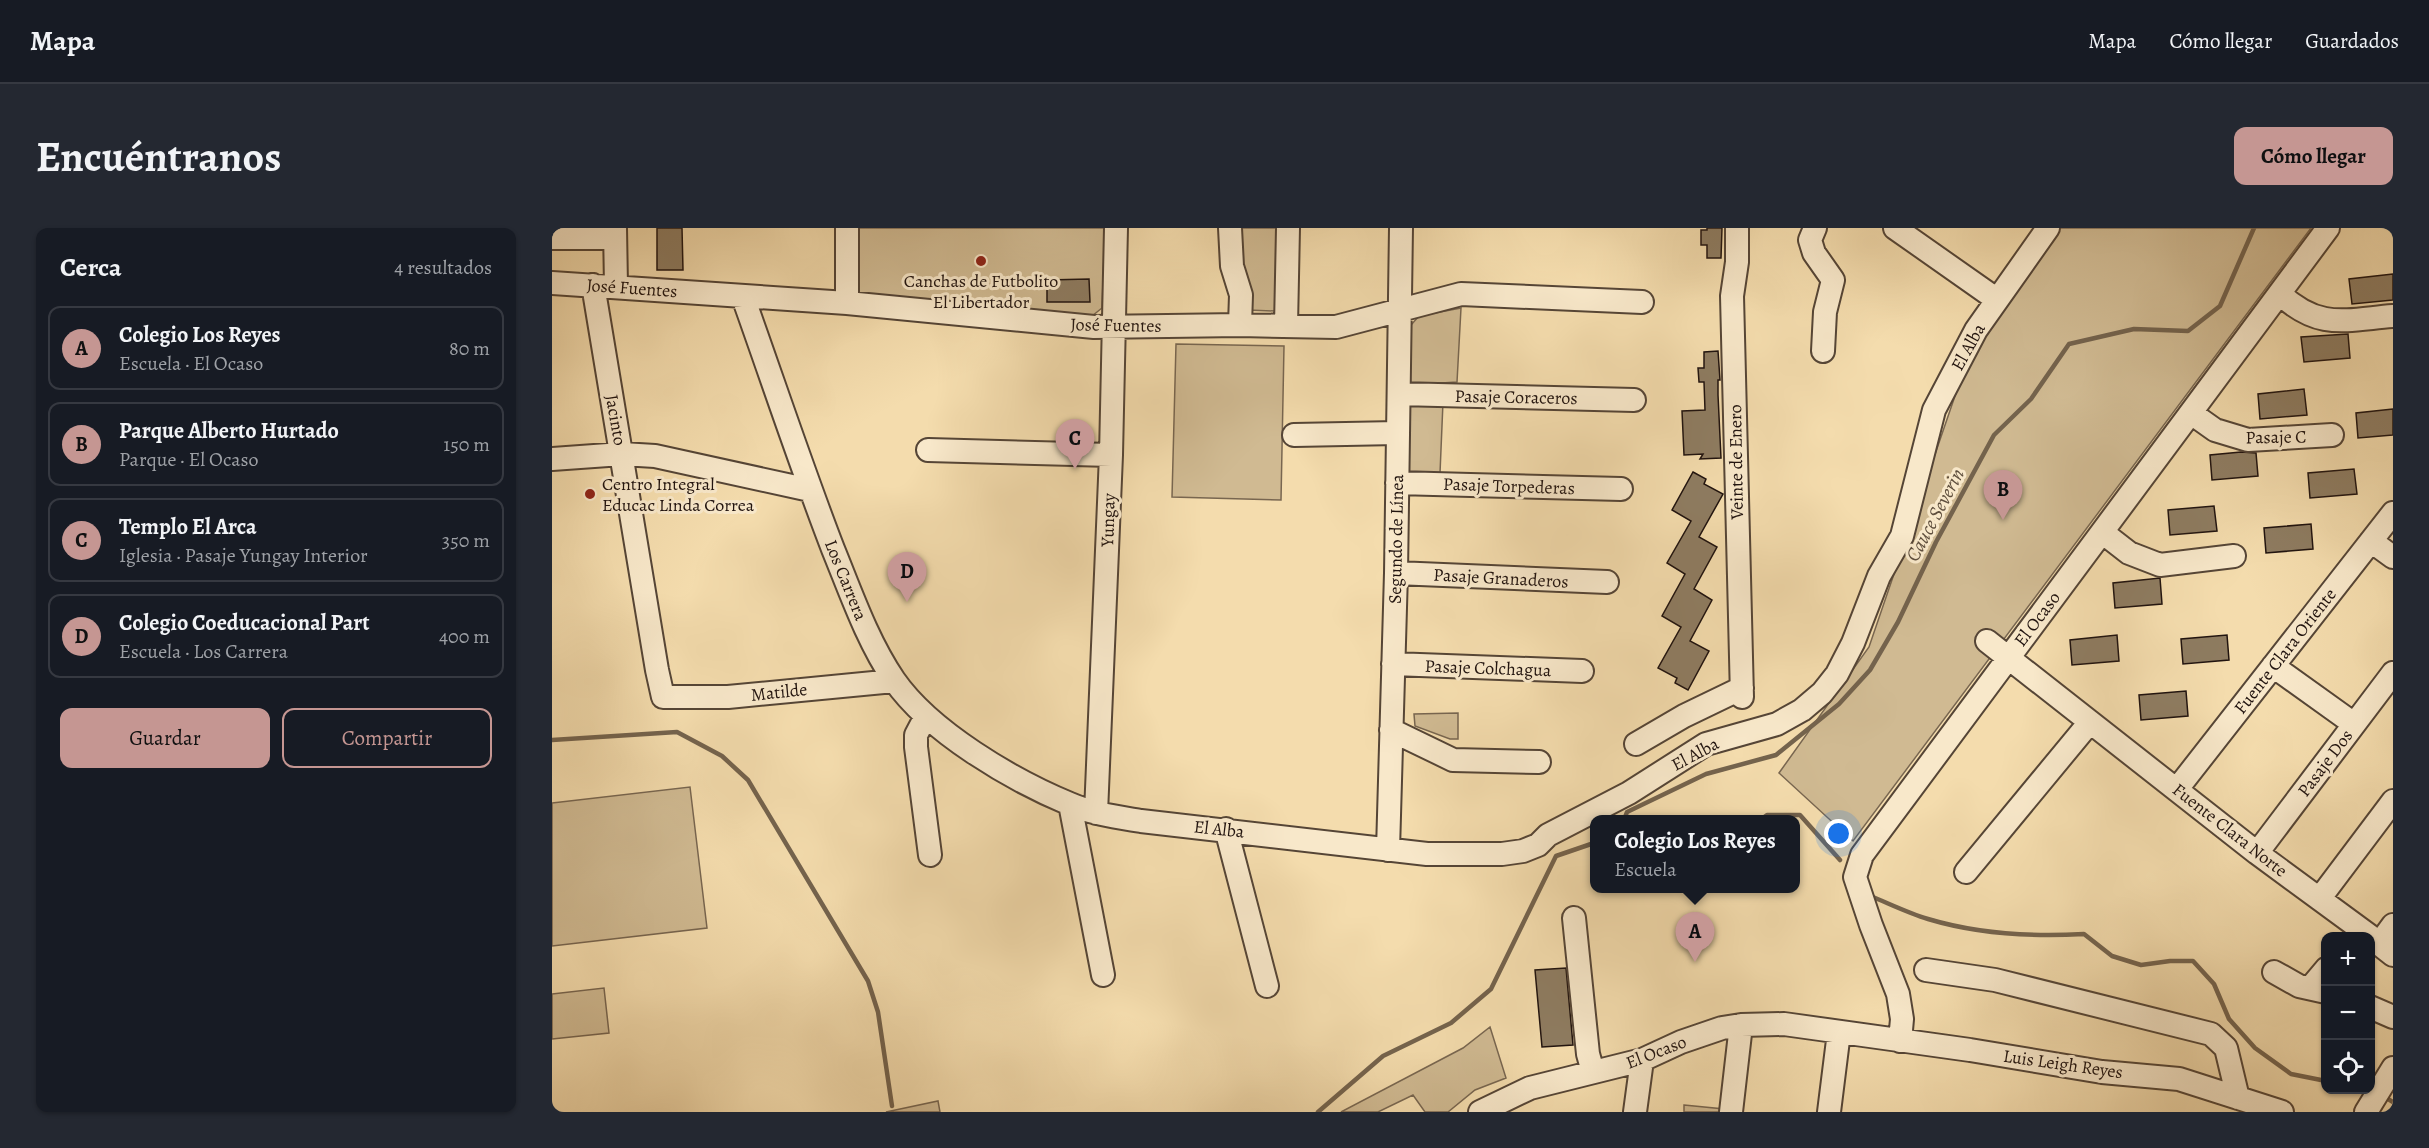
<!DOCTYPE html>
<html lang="es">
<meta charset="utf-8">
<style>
:root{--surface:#171b24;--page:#242831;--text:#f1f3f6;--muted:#9ea1a6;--line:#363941;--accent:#c59692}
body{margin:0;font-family:Alegreya,serif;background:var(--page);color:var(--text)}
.controls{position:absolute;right:18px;bottom:18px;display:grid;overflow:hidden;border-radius:12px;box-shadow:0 2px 4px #0004}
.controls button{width:54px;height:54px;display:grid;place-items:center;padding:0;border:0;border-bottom:2px solid var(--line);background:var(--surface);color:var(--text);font:30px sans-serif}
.you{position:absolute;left:1287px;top:606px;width:21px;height:21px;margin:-15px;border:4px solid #fff;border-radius:50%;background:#1a73e8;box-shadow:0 0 0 9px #1a73e833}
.badge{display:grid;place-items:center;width:39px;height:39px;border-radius:50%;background:var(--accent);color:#111;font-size:20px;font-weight:700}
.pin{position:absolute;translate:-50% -50px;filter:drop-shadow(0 2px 3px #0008)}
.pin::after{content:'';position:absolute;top:32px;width:21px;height:18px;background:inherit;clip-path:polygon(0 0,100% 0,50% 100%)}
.popup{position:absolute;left:1038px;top:587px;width:210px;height:78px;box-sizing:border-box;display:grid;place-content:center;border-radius:12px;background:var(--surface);filter:drop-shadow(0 2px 4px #0005);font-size:20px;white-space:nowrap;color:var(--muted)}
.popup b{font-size:22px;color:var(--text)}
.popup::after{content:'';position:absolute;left:50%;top:100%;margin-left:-12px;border:12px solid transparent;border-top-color:var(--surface)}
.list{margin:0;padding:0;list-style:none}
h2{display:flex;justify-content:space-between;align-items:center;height:78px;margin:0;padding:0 24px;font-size:26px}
h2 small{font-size:20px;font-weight:400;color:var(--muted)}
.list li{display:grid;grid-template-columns:39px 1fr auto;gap:18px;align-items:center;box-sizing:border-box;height:84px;margin:0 12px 12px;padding:0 12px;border:2px solid var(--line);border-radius:12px}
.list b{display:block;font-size:22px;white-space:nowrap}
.list p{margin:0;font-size:20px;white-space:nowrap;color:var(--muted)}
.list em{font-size:20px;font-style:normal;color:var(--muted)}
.actions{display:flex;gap:12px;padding:18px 24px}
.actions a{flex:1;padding:14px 0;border:2px solid var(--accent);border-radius:12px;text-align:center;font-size:21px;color:var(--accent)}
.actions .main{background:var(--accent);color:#111}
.icon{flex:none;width:33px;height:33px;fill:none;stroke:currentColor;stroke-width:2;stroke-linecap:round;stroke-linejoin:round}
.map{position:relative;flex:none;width:1841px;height:884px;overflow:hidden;border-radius:12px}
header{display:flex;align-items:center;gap:36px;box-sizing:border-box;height:84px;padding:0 30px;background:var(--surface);border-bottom:2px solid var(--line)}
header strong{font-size:28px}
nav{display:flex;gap:33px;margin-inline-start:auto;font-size:21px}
.intro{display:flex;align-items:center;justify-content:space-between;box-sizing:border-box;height:144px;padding:0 36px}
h1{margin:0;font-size:42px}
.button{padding:15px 27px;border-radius:12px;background:var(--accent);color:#111;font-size:21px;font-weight:700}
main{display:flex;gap:36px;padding:0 36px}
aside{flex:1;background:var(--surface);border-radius:12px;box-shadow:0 2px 4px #0004}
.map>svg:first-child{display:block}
.green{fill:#d0ba92;stroke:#786650;stroke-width:1.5}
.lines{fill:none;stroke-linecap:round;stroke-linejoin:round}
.stream{stroke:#74634d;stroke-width:4.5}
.building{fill:#8e7c61;stroke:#20130f;stroke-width:1.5}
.minor-casing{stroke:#554536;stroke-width:26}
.minor{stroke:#f8e8ca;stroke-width:22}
.poi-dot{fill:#8f2418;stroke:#f8e8ca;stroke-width:2}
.labels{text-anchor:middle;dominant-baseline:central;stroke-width:6;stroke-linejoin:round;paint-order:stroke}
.poi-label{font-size:18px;fill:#20130f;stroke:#f8e8ca}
.street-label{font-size:18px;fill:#20130f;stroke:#f8e8ca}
.water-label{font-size:20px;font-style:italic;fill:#5f4f3e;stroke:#f8e8ca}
</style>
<header>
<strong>Mapa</strong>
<nav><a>Mapa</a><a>Cómo llegar</a><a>Guardados</a></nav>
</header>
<div class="intro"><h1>Encuéntranos</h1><a class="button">Cómo llegar</a></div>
<main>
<aside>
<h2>Cerca<small>4 resultados</small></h2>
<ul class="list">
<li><span class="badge">A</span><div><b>Colegio Los Reyes</b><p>Escuela · El Ocaso</p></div><em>80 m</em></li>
<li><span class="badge">B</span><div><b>Parque Alberto Hurtado</b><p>Parque · El Ocaso</p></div><em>150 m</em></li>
<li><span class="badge">C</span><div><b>Templo El Arca</b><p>Iglesia · Pasaje Yungay Interior</p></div><em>350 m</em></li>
<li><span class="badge">D</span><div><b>Colegio Coeducacional Part</b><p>Escuela · Los Carrera</p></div><em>400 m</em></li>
</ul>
<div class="actions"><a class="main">Guardar</a><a>Compartir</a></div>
</aside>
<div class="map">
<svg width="1841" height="884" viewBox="0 0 1841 884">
<rect width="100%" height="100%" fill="#f4dcad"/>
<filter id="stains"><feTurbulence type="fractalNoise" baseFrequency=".00333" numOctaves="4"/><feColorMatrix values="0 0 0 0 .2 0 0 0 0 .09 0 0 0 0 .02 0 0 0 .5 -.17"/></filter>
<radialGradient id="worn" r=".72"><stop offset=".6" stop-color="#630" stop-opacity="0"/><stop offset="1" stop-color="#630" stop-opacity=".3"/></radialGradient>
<path class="green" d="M 306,0 L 553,0 L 550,80 L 540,88 L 306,65 Z
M 687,0 L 726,0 L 723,83 L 696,82 L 686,30 Z
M 1508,0 L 1759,0 L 1301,613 L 1227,545 L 1317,419 L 1404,165 L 1424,119 Z
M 909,80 L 905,154 L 858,157 L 859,97 L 867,88 Z
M 624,116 L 732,118 L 729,272 L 620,269 Z
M 891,174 L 888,245 L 853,245 L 855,176 Z
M 906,485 L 906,511 L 898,511 L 863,498 L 862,486 Z
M 138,559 L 155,700 L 0,718 L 0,575 Z
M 52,760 L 57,805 L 0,811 L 0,766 Z
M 938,799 L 954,850 L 923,862 L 896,884 L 873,884 L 861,867 L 826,884 L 789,884 L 911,820 Z
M 386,873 L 388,884 L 334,884 Z
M 1132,877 L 1172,881 L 1171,884 L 1132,884 Z"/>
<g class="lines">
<path class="stream" d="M 0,512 L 125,504 L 170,528 L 196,552 L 316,753 L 326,784 L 340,878
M 1072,592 L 1075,584 L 1154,546 L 1224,527 L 1287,476 L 1318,442 L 1346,394 L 1384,314 L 1442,207 L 1479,171 L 1517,116 L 1582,101 L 1636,103 L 1668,78 L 1702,0
M 1208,592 L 1215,587 L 1248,587 L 1288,632
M 1316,667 C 1336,675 1356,685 1376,691 C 1426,706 1480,709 1532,706 L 1560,728 L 1589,737 L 1618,733 L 1641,733 L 1662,756 L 1677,791 L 1703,820 L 1739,846 L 1774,853
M 1836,871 L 1841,874
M 766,884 L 831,828 L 899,795 L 939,761 L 1004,628 L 1042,615"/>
</g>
<path class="building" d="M 105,0 L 130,0 L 131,42 L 105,42 Z
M 1155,0 L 1170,0 L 1169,30 L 1155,30 L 1155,17 L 1149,17 L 1149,2 L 1155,2 Z
M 1841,46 L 1841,72 L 1800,76 L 1797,51 Z
M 537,51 L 538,74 L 495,74 L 495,52 Z
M 1796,106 L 1798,130 L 1752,134 L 1749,109 Z
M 1166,123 L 1168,152 L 1166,152 L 1166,167 L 1169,230 L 1148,231 L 1151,226 L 1132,227 L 1130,183 L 1153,182 L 1152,154 L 1147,154 L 1146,140 L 1152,140 L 1152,124 Z
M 1752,161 L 1755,187 L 1708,191 L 1706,166 Z
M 1841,181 L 1841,207 L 1806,210 L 1804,185 Z
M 1689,224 L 1704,225 L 1706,248 L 1660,252 L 1658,227 Z
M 1802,241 L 1805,266 L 1758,270 L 1756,245 Z
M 1141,244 L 1154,251 L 1152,256 L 1171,266 L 1147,309 L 1165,319 L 1142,361 L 1160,372 L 1138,413 L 1157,423 L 1136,462 L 1123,455 L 1125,450 L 1106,440 L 1129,399 L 1110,388 L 1133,346 L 1115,335 L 1139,293 L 1120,282 Z
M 1662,278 L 1665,303 L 1618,307 L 1616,282 Z
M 1759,296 L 1761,321 L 1714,325 L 1712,300 Z
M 1608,350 L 1610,376 L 1563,380 L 1561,355 Z
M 1565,407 L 1567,433 L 1520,437 L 1518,412 Z
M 1675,407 L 1677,432 L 1631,436 L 1629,411 Z
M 1634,463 L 1636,488 L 1589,492 L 1587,467 Z
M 1014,740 L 1021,817 L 990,819 L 983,742 Z"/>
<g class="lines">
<defs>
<path id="minor" d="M 63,0 L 64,58
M 295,0 L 295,75
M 678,0 L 680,38 L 689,67 L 688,97
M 1185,0 L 1185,34 L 1180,68 L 1190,469
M 1263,0 L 1258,12 L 1262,25 L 1281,52 L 1273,84 L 1271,123
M 1343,0 L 1444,71
M 0,10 L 63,10
M 0,55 L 295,75 L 542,99 L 688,97 L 784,99 L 909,66 L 1090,74
M 41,57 L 105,442 L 111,469 L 176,469 L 342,453
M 1728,66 C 1767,102 1792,92 1841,88
M 191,69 C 221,153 249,238 281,321 C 299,365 315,412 342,452 C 378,504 460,552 518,576 C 541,586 565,589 589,593 L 875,626 L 950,626 L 971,623 L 986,617 L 996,607 L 1077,565 L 1154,516 L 1225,496 L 1250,482 L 1270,465 L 1285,446 L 1301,415 L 1327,348 L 1350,308 L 1382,182 L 1424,102 L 1496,0
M 734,98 L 736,0
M 847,166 L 1082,172
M 1639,185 L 1663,202 L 1696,212 L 1780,207
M 742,207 L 845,205
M 376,222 L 559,227
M 0,231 L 70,226 L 103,228 L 258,262
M 845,255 L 1069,261
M 1550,304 L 1577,325 L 1608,337 L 1682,328
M 1819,313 L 1841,329
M 844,345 L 1055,354
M 1435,413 L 1705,625 L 1818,708
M 841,436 L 1030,443
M 1721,438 L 1802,496
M 374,488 L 364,507 L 364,519 L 378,627
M 839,502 L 901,532 L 987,534
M 1084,516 L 1132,488 L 1190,460
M 1625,561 L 1841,285
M 518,576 L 551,747
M 544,585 L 559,227 L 564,0
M 674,601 L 715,758
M 836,622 L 844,345 L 849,0
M 1705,625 L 1841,445
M 1414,644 L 1538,494
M 1768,670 L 1841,573
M 1022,690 L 1036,826 L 1041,844
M 1818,709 L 1841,727
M 1827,716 L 1841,697
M 1374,742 L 1443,752 L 1659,806 L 1674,820 L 1686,870
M 1722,744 L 1747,758 L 1774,764
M 1758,760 L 1774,741
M 1818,779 L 1841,789
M 1348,813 L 1350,791 L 1346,766 L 1319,697 L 1303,649 L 1310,627 L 1776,0
M 928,884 L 978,860 L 1090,832 L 1129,814 L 1170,800 L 1189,797 L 1232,796 L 1418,822 L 1550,844 L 1627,851 L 1730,884
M 1083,884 L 1090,832
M 1179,884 L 1189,797
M 1277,884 L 1287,804
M 1814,884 L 1841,840"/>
</defs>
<use href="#minor" class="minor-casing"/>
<use href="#minor" class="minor"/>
</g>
<g class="poi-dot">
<circle cx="429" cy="33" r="6"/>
<circle cx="38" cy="266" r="6"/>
</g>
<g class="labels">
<g class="poi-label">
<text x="429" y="53">Canchas de Futbolito<tspan x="429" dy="21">El Libertador</tspan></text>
<text x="50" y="256" text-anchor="start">Centro Integral<tspan x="50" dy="21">Educac Linda Correa</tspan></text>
</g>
<g class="street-label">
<text transform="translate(80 60) rotate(4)">José Fuentes</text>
<text transform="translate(564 97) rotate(1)">José Fuentes</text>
<text transform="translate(1416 119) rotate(-61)">El Alba</text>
<text transform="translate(964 169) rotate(1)">Pasaje Coraceros</text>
<text transform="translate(64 192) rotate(80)">Jacinto</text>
<text transform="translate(1724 209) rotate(-1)">Pasaje C</text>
<text transform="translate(1184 234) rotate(-91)">Veinte de Enero</text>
<text transform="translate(957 258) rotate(2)">Pasaje Torpederas</text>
<text transform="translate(556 292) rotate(-88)">Yungay</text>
<text transform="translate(844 311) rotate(-89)">Segundo de Línea</text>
<text transform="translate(949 350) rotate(3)">Pasaje Granaderos</text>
<text transform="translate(294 352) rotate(68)">Los Carrera</text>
<text transform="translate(1485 391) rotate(-53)">El Ocaso</text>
<text transform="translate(1733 423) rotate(-52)">Fuente Clara Oriente</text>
<text transform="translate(936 440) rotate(2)">Pasaje Colchagua</text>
<text transform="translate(227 464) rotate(-6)">Matilde</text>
<text transform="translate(1143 526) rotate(-28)">El Alba</text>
<text transform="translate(1773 535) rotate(-53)">Pasaje Dos</text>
<text transform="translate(667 601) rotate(6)">El Alba</text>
<text transform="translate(1678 602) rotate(38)">Fuente Clara Norte</text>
<text transform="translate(1104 824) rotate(-21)">El Ocaso</text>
<text transform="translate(1511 836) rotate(8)">Luis Leigh Reyes</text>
</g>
<g class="water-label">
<text transform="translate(1383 287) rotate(-62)">Cauce Severin</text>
</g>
</g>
<rect width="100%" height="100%" filter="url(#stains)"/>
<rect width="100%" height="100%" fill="url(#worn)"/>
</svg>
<div class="controls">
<button>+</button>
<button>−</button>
<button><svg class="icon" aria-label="locate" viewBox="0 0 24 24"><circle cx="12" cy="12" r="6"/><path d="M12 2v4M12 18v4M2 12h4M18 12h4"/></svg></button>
</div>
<div class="you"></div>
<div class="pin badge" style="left:1143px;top:734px">A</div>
<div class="popup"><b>Colegio Los Reyes</b>Escuela</div>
<div class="pin badge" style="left:1451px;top:292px">B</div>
<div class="pin badge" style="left:523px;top:241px">C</div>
<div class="pin badge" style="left:355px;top:374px">D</div>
</div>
</main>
